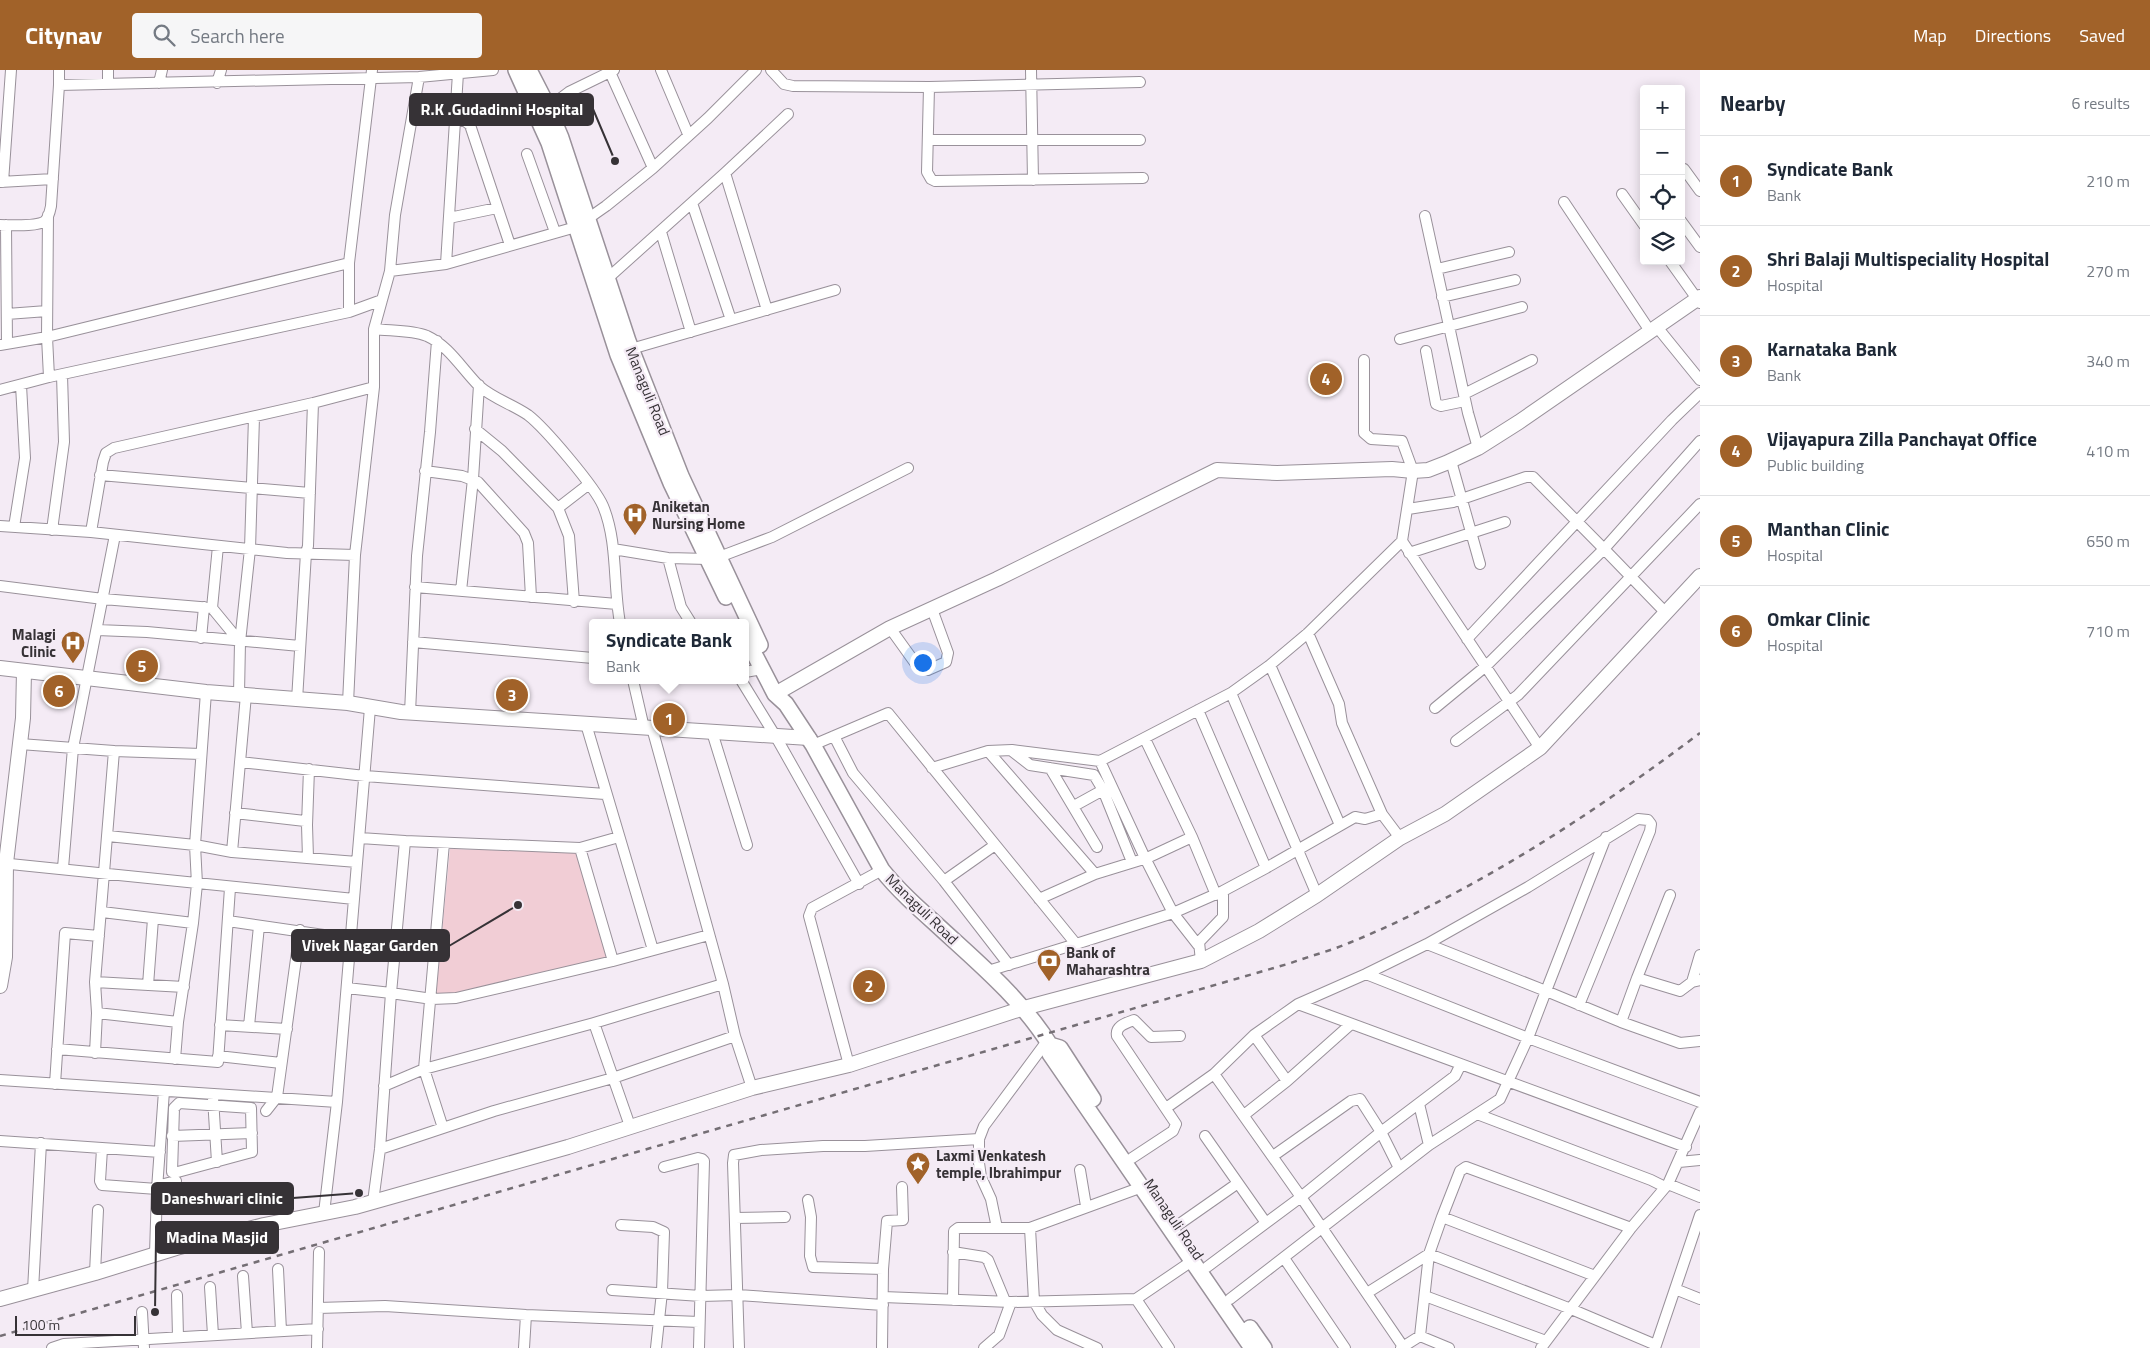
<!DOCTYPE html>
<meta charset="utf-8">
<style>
:root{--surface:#fff;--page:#f6f6f7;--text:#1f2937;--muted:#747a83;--line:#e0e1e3;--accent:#a16229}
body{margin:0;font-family:"Titillium Web",sans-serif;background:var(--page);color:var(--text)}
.controls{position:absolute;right:15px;top:15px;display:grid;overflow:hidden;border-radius:5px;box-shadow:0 2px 12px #0003}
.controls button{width:45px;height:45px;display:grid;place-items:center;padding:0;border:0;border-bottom:1px solid var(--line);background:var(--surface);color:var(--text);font:25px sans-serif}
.scale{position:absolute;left:15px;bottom:12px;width:121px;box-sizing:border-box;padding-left:5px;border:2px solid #363236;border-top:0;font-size:14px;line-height:18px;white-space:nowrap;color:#363236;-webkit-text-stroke:4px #f4ebf5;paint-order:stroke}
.you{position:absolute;left:922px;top:592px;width:18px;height:18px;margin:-12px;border:4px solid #fff;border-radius:50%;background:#1a73e8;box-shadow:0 0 0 8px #1a73e833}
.badge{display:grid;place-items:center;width:32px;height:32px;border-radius:50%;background:var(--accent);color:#fff;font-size:16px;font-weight:700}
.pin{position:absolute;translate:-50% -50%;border:2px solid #fff;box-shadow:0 1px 5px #0006}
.popup{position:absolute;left:589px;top:549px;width:160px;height:65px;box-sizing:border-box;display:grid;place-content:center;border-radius:5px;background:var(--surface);filter:drop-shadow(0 1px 4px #0005);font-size:16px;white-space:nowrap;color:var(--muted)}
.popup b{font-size:19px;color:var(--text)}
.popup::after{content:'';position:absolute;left:50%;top:100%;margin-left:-10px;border:10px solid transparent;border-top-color:var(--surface)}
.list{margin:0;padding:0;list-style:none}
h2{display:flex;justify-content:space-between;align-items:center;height:65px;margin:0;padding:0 20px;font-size:21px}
h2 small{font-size:16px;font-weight:400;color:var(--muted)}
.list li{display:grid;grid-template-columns:32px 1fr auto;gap:15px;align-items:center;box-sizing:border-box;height:90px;padding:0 20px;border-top:1px solid var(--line)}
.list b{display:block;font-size:19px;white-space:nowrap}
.list p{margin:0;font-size:16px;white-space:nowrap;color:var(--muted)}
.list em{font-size:16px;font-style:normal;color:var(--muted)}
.icon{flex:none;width:28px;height:28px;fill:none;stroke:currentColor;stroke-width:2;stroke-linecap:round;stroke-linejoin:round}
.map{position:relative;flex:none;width:1700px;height:1278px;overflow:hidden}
header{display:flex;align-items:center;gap:30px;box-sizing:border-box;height:70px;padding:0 25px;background:var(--accent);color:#fff}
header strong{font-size:24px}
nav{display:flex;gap:28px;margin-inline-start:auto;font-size:18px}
.search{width:350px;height:45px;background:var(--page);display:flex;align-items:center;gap:12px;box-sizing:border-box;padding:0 18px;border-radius:5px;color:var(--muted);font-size:19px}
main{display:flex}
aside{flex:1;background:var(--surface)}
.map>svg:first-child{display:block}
.green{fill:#f1cdd5}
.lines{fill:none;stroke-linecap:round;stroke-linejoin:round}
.street-casing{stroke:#99919a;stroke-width:12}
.secondary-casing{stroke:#99919a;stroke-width:16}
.primary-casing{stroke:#99919a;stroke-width:18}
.street{stroke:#fff;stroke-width:10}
.secondary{stroke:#fff;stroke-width:14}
.primary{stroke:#fff;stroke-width:15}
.rail{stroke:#746e74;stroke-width:2.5;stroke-dasharray:6 6;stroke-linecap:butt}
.labels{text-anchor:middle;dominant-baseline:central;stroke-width:4.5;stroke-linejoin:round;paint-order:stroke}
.street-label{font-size:15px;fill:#363236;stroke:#f4ebf5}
.poi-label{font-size:15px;font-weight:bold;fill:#363236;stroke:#f4ebf5;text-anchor:start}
.leader{fill:none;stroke:#363236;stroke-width:2}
.callout-dot{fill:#363236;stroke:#f4ebf5;stroke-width:2}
.callout{fill:#363236;stroke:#363236;stroke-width:2}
.callout-label{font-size:16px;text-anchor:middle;font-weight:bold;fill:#fff}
</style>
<header>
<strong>Citynav</strong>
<div class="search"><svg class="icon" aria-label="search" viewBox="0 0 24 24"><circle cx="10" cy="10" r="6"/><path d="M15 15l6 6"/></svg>Search here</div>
<nav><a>Map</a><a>Directions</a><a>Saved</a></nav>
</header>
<main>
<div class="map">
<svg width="1700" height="1278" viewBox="0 0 1700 1278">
<rect width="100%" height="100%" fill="#f4ebf5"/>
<path class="green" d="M 450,779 L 577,782 L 608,887 L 451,925 L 436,925 Z"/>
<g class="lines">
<defs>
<path id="street" d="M 59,0 L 59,15 L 419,7 L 493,0
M 108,0 L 108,14
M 609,0 L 653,98
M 661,0 L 688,64
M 771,0 L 784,14 L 793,16 L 929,17 L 1140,12
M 1031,0 L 1033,110
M 159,13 L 162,0
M 217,13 L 221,0
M 929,17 L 927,102 L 931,109 L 935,111 L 1143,108
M 545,40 L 569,22 L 614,0
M 455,49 L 465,51 L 470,55 L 510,175
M 928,70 L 1140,70
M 527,84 L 555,162
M 1684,99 L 1700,121
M 725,103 L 767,240
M 0,112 L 53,109
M 3,112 L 11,0
M 1622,124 L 1644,155
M 1564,132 L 1650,261
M 692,133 L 731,250
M 1425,146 L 1468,343 L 1478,378
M 449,148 L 497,138
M 1681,151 L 1700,177
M 0,155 C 11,155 37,157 45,151 C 49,147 50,141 51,136 L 59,15
M 6,155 L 7,274
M 661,162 L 691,262
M 1670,191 L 1700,233
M 446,194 L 458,3
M 1437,199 L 1509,182
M 390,201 L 446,194 L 576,157 L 606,136 L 653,98 L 708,48 L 756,0
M 608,208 L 725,103 L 788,44
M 1442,227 L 1515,210
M 349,242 L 349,193 L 372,0
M 7,244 L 47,241
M 1657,257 L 1700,310
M 374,259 C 391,261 412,260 427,266 C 449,276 462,299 479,316 C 494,329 512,334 528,345 C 545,358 595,417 603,436 C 618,472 613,515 620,553
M 1400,269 L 1522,237
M 0,275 L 47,267 L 48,145
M 631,279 L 835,220
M 1426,281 L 1436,334 L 1441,336 L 1465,331
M 49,307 L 47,267 L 349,193
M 0,320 L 49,307 L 349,242 L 382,230
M 1464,324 L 1532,290
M 475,359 L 502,381 L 558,438 L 569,466 L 574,532
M 1451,391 L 1480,494
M 425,401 L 462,406 L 478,412 L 524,463 L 528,473 L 531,527
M 100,405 L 310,423
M 558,438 L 589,414
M 1408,439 L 1453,432 L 1526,407 L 1533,407 L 1604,479 L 1700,371
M 0,456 L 91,462 L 287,483 L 355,485
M 14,457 L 25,388 L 21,315
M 52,460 L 64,372 L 62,305
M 91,462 L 103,392 L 106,383 L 114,378 L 313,333 L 374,317
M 1402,471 L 1540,678
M 218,476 L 212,538 L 240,572 L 239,624
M 613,479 L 668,488 L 708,489 L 719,487 L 772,467 L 908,398
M 1409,483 L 1505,452
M 668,488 L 681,537 L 691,553
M 0,516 L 103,529 L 212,538
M 415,517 L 617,534
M 461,521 L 473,409 L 479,315
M 890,558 L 918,597 L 928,600 L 946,592 L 948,583 L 932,539
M 97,560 L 147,562 L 300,576
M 1308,563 L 1339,634 L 1342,653 L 1382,744
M 201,568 L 204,537
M 1467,569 L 1672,350 L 1700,323
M 240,572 L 250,479 L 254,347
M 413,572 L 593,588
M 1270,595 L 1340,755
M 745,602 L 762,599
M 633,610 L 644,658
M 741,610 L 776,667 L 859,814
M 1231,623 L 1317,825
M 297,630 L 306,483 L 308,476 L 313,333
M 348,633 L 355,485 L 374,317 L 374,259 L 390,201 L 395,145 L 419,7
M 1435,638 L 1486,596 L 1604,479 L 1665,542
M 1198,640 L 1266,798 L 1223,821
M 410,643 L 417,486 L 430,362 L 437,271
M 586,654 L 653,880
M 652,658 L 723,914
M 712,662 L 747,775
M 834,666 L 853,703 L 944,811 L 1009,895
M 1145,669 L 1192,767 L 1216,825
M 1456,671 L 1518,625 L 1700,434
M 20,674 L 114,681 L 201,684
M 813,675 L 888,643 L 1076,874 L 988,901
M 988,681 L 1095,804 L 1039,829
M 1012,681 L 1030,695 L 1094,705 L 1103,720 L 1132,792
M 1100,691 L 1145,788 L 1173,843 L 1198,875
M 240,692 L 365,706 L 605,724
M 932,698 L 988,681 L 1012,680 L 1100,691 L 1231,623 L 1270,595 L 1308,563 L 1402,471 L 1413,401 L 1402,371 L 1371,369 L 1364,363 L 1364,290
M 1050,698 L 1097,777
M 1074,736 L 1103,720
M 235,743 L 305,751 L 307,755 L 308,788
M 307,755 L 309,699
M 108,766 L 195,775 L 232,782 L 357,792
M 360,768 L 405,771 L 391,923 L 432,929 L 456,928 L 613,891 L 580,778 L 405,771
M 580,778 L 619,767
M 232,782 L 246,625
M 0,793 L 354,829
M 63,798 L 73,678 L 115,465
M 1266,798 L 1355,747 L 1365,749 L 1382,744 L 1400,768
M 1095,804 L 1147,788 L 1192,767
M 944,811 L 995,775
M 102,842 L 193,853
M 228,851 L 351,869
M 1076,874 L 1173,843 L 1223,821 L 1223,847 L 1199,872 L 1201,891
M 1427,874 L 1528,817 L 1638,749 L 1648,750 L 1651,754 L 1650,761 L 1579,935
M 613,891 L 709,865
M 1366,904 L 1528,968 L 1500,1029 L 1429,1075 L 1419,1034
M 1637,908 L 1670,825
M 1700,910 L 1692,912 L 1680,921 L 1637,908 L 1621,952 L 1546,921 L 1528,968 L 1700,1032
M 95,912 L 184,917
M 1692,912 L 1700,885
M 148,915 L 153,849
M 347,918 L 391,923 L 380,1079 L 373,1132
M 1298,934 L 1686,1077
M 97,943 L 178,952
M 1621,952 L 1680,973 L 1700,971
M 594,953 L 630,1056
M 1351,954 L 1287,1011 L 1254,965 L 1298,934 L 1366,904 L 1427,874 L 1546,921 L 1606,767
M 220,955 L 287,959
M 249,956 L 259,856
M 1047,971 L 984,1056 L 979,1069 L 979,1093 L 981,1107 L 991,1129 L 997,1158 L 1030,1158 L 1034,1231 L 1042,1245 L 1057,1260 L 1097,1278
M 57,979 L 218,992 L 230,818
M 95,983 L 97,943 L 95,912 L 114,681
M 218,986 L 281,993
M 175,989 L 178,952 L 193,853 L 197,814 L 195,775 L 206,622
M 849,995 L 809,846 L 812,838 L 882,800
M 1214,1004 L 1254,965
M 0,1010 L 337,1032
M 55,1014 L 65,863 L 99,866
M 384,1016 L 424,999 L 594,953 L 723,914 L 735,966 L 752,1018
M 213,1028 L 217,1092
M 179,1033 L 251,1038 L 252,1082 L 174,1103 L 172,1102 L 174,1038 Z
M 1166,1038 L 1214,1004 L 1301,1127 L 1207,1197
M 266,1041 L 277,1027 L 300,860
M 1477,1044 L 1651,1110 L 1665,1117
M 1244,1045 L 1287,1011
M 443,1058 L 424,999 L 444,773
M 172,1066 L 252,1063
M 1205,1066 L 1266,1153
M 0,1071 L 160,1082
M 102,1079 L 100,1111 L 102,1115 L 157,1119 L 160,1115 L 176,1111
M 380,1079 L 494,1041 L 613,1008 L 735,966
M 1273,1086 L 1351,1031 L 1360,1029 L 1381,1062 L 1399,1098
M 1132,1088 L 1173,1061 L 1176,1054 L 1117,966 C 1115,956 1126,953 1134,950 L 1151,967 L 1180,966
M 1679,1092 L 1700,1090
M 664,1097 L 698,1088 L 702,1089 L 704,1091 L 699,1278
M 1080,1100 L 1086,1136
M 1668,1114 L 1700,1127
M 808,1130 L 811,1147 L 810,1186 L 813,1197 L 883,1199
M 324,1143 L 337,1032 L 370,638
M 1700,1145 L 1675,1219 L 1700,1229
M 1442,1147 L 1460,1101 L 1466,1097 L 1631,1158
M 735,1148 L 785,1147
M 621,1155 L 653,1157 L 664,1162 L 662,1222 L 656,1278
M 1178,1155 L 1238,1113
M 1030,1158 L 1142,1117
M 953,1182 L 984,1187 L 988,1190 L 1005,1231
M 155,1184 L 157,1119 L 164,1021
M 1284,1188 L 1345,1278
M 278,1199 L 281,1261
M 95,1203 L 98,1140
M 243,1206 L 247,1263
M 210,1217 L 213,1265
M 33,1220 L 41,1073
M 612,1220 L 701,1226 L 738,1225 L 883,1235
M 1367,1223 L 1429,1184 L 1571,1239 L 1656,1275
M 177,1225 L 178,1267
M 1425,1226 L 1546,1271
M 883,1227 L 1011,1232 L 1136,1229 L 1192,1191
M 1136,1229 L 1169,1278
M 1230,1229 L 1429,1075
M 953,1230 L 954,1161 L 958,1158 L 997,1158
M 318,1238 L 385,1236 L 526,1245 L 699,1252
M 142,1242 L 144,1278
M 1420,1266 L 1429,1184 L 1442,1147 L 1595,1206
M 52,1278 L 64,1274 L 318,1259
M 317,1278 L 319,1182
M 524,1278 L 526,1245
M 739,1278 L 733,1093 L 734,1085 L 761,1080 L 823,1076 L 865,1076 L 979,1069
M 882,1278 L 883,1199 L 887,1151 L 903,1150 L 902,1117
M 984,1278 L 999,1265 L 1011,1232
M 1401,1278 L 1420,1266 L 1449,1278
M 1404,1278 L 1301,1127 L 1381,1062 L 1455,1006 L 1461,994
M 1541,1278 L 1631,1158 L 1668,1114 L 1700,1042
M 1655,1278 L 1675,1219"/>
<path id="secondary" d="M 0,598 L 206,622 L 348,633 L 401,642 L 809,668
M 775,624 L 890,558 L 997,509 L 1217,400 L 1277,403 L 1392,399 L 1413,401 L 1428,400 L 1446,393 L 1478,378 L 1519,352 L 1700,227
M 0,916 L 5,887 L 6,793 L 23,648 L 24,601
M 0,1229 L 95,1203 L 176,1178 L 264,1155 L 355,1137 L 568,1077 L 752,1018 L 849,995 L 1024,938 L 1201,891 L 1259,861 L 1317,825 L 1400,768 L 1445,744 L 1540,678 L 1700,506"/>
<path id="primary" d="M 516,0 L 549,73 L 618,285 L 671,413 L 726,527
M 529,0 L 548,37 L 561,68 L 628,271 L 681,406 L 760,575
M 745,566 L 775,624 L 786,634 L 813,675 L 882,800 C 898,820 917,837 936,854 C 977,892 1020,927 1050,975 L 1048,980 L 1050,984 L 1252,1278
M 1050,975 L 1060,978 L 1093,1029
M 1250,1258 L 1264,1278"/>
</defs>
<use href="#street" class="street-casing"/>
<use href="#secondary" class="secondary-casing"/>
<use href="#primary" class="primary-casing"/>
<use href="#street" class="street"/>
<use href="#secondary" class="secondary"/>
<use href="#primary" class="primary"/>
<path class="rail" d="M 0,1266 L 1291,893 C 1310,886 1330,881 1349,873 C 1476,821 1591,745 1700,663"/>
</g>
<defs>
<symbol id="hospital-pin" viewBox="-11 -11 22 30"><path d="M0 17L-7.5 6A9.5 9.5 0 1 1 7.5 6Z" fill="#a16229" stroke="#f4ebf5"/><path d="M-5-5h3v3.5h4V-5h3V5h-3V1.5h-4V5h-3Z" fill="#fff"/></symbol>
<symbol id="bank-pin" viewBox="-11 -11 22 30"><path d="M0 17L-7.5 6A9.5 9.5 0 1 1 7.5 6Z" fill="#a16229" stroke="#f4ebf5"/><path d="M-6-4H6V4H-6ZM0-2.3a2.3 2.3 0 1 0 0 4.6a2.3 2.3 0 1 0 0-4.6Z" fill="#fff"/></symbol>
<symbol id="sight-pin" viewBox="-11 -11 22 30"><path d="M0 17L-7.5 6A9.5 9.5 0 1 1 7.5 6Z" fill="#a16229" stroke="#f4ebf5"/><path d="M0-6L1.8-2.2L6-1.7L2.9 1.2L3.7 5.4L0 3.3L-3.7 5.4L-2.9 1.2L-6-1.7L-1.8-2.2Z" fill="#fff"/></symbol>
</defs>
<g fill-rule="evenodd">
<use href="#hospital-pin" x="621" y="431" width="28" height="38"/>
<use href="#hospital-pin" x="59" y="559" width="28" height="38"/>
<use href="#bank-pin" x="1035" y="877" width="28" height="38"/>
<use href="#sight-pin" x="904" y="1080" width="28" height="38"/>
</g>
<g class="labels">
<g class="street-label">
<text transform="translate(648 321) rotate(68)">Managuli Road</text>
<text transform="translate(922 839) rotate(44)">Managuli Road</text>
<text transform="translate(1174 1149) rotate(56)">Managuli Road</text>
</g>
<g class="poi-label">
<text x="652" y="436">Aniketan<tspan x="652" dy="17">Nursing Home</tspan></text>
<text x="56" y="564" text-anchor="end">Malagi<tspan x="56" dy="17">Clinic</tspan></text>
<text x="1066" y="882">Bank of<tspan x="1066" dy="17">Maharashtra</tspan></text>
<text x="936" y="1085">Laxmi Venkatesh<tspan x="936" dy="17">temple, Ibrahimpur</tspan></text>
</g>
</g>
<path class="leader" d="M615 91L593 39M518 835L449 876M359 1123L293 1128M155 1242L156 1168"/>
<g class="callout-dot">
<circle cx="615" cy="91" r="5"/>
<circle cx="518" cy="835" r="5"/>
<circle cx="359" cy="1123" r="5"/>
<circle cx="155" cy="1242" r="5"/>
</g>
<g class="callout">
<rect x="410" y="24" width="183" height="31" rx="5"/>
<rect x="292" y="860" width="157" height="31" rx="5"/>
<rect x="152" y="1113" width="141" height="31" rx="5"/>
<rect x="156" y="1152" width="122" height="31" rx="5"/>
</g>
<g class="callout-label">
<text x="502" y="45">R.K .Gudadinni Hospital</text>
<text x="370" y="881">Vivek Nagar Garden</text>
<text x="222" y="1134">Daneshwari clinic</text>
<text x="217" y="1173">Madina Masjid</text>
</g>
</svg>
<div class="controls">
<button>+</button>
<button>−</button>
<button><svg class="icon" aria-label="locate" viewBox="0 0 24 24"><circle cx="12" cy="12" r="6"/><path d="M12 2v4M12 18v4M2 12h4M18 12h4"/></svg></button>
<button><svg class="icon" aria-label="layers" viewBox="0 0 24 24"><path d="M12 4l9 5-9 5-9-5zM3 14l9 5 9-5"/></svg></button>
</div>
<div class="scale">100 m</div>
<div class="you"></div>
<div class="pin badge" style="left:669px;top:649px">1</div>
<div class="popup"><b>Syndicate Bank</b>Bank</div>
<div class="pin badge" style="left:869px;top:916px">2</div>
<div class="pin badge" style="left:512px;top:625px">3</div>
<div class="pin badge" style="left:1326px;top:309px">4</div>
<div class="pin badge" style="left:142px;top:596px">5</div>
<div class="pin badge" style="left:59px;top:621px">6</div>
</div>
<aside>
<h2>Nearby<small>6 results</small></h2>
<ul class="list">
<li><span class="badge">1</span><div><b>Syndicate Bank</b><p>Bank</p></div><em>210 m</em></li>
<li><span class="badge">2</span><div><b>Shri Balaji Multispeciality Hospital</b><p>Hospital</p></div><em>270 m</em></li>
<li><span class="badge">3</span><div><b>Karnataka Bank</b><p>Bank</p></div><em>340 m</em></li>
<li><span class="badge">4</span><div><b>Vijayapura Zilla Panchayat Office</b><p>Public building</p></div><em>410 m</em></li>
<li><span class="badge">5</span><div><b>Manthan Clinic</b><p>Hospital</p></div><em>650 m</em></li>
<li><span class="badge">6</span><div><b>Omkar Clinic</b><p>Hospital</p></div><em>710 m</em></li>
</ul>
</aside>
</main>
